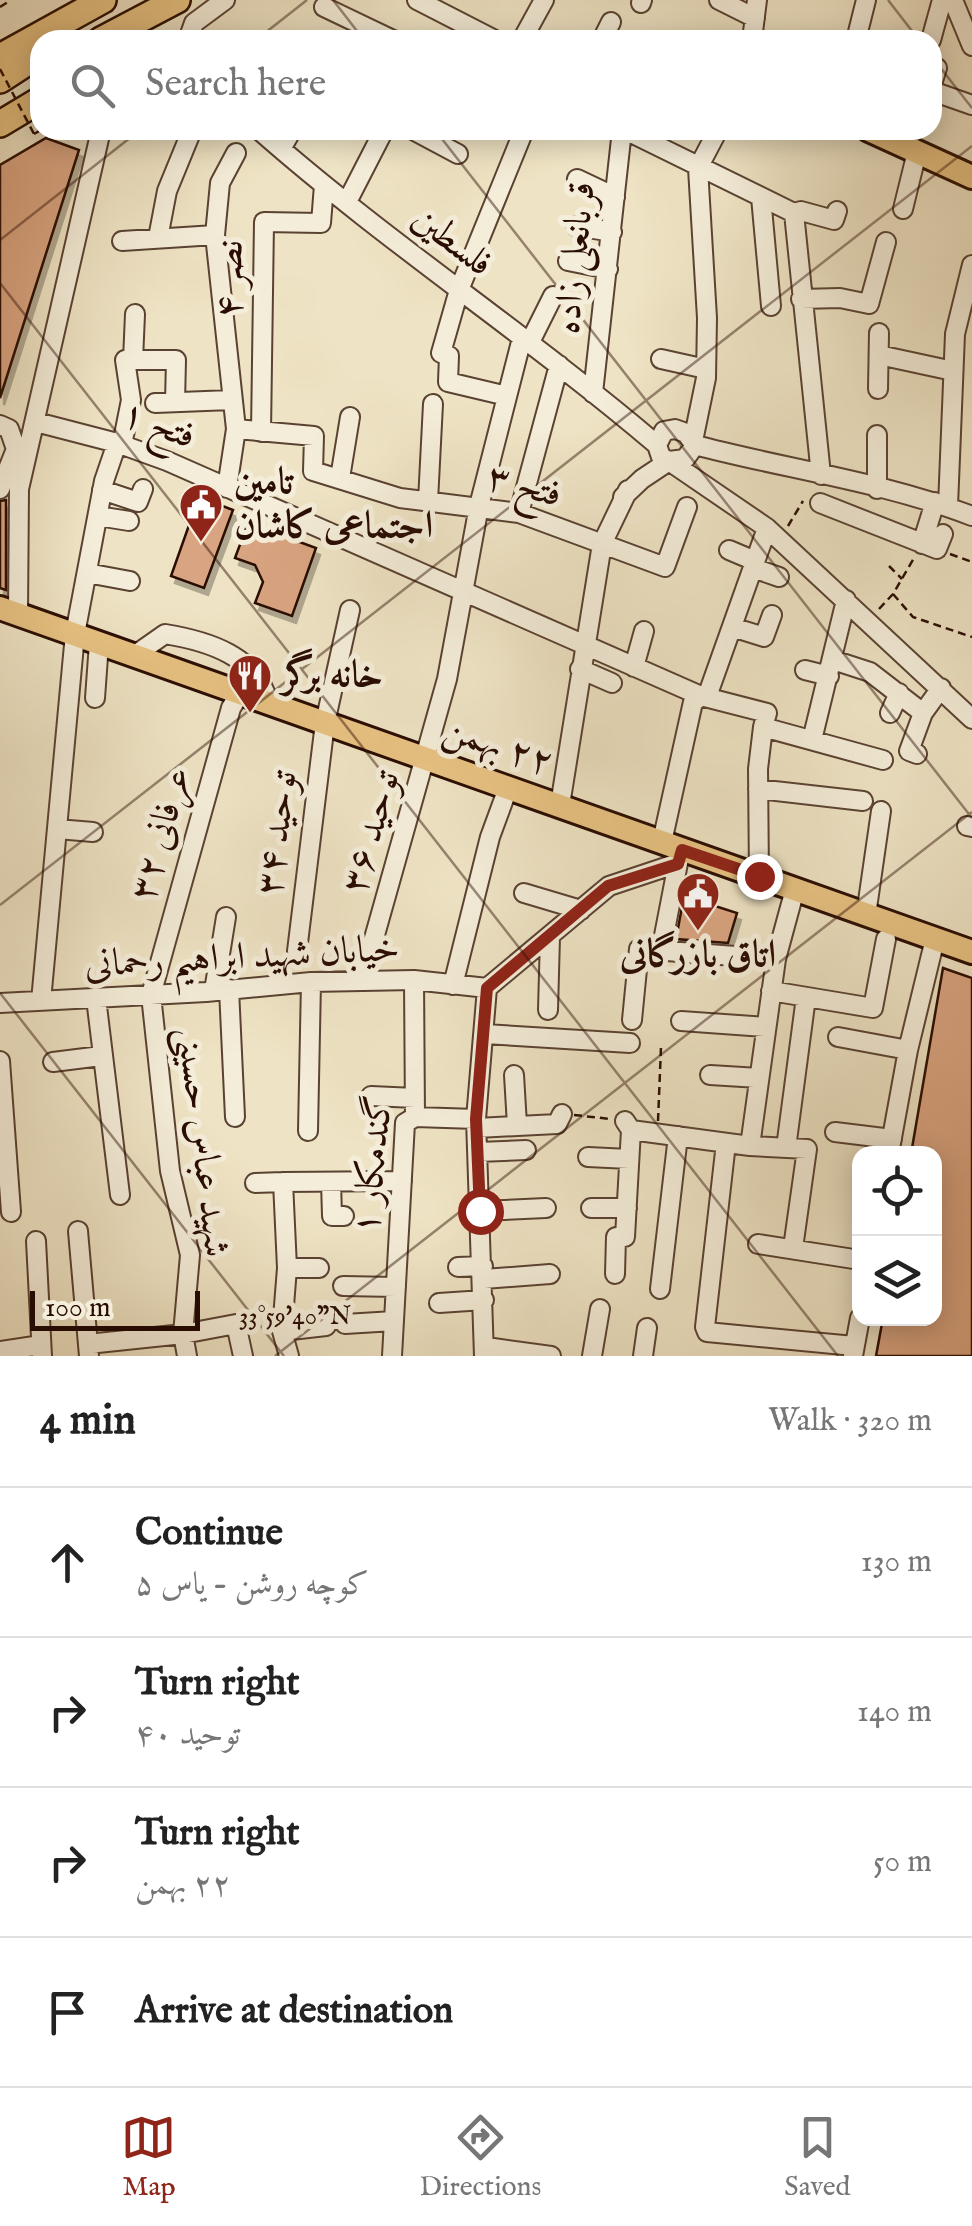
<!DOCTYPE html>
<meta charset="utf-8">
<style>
:root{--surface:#fff;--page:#f6f6f6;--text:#222;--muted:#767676;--line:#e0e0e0;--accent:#8f2418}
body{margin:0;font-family:"IM FELL English",Amiri,serif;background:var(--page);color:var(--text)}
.controls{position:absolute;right:30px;bottom:30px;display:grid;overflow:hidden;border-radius:20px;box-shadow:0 5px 25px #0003}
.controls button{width:90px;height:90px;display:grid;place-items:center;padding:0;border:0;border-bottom:2px solid var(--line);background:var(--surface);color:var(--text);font:50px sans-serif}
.scale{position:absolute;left:30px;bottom:25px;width:170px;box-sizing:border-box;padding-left:10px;border:5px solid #290c02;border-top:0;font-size:28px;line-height:35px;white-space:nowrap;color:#290c02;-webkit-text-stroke:8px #f4edd9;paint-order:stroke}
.stop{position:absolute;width:30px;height:30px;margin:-22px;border:8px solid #8f2418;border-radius:50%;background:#fff}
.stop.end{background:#8f2418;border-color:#fff;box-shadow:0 2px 10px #0008}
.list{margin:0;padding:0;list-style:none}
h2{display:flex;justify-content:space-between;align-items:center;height:130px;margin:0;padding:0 40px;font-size:42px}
h2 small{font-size:32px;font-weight:400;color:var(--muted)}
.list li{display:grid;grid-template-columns:65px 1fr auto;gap:30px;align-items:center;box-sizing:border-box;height:150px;padding:0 40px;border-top:2px solid var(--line)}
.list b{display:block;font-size:38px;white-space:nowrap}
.list p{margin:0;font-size:32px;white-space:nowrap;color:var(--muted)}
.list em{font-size:32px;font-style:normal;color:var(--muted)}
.icon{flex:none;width:55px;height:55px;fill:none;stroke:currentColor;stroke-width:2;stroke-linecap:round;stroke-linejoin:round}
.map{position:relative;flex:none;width:972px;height:1356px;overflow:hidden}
.search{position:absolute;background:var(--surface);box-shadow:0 5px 25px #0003;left:30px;right:30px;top:30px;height:110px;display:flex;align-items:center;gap:25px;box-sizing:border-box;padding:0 35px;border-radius:30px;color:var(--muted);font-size:38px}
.sheet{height:730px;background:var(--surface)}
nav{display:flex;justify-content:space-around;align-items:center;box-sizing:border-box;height:140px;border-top:2px solid var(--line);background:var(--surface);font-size:28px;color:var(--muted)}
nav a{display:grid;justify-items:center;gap:5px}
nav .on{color:var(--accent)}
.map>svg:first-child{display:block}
.building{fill:#d9a481;stroke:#290c02;stroke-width:2.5;filter:url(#shadow)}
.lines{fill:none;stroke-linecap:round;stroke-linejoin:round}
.minor-casing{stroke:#5a4232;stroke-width:22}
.major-casing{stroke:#290c02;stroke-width:28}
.highway-casing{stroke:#290c02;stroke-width:30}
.path{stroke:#290c02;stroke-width:2.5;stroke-dasharray:8 5;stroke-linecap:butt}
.minor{stroke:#f4edd9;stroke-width:18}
.major{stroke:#e7c282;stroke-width:22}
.highway{stroke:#e7c282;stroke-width:25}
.path-bridge{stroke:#290c02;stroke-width:2.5;stroke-dasharray:8 5;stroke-linecap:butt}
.route{stroke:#8f2418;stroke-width:12}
.ticks{fill:none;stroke:#290c02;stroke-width:2.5;stroke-opacity:0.45}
.labels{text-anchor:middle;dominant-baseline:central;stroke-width:10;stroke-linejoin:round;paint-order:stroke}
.street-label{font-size:38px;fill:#290c02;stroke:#f4edd9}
.poi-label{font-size:38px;font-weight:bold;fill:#290c02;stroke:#f4edd9;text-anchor:start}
.ticks-label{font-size:25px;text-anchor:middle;fill:#290c02;stroke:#f4edd9;stroke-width:10;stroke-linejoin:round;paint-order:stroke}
</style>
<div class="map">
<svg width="972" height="1356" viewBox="0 0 972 1356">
<defs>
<filter id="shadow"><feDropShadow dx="4" dy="7" stdDeviation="0" flood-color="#0004"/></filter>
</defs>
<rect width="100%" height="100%" fill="#eee3c4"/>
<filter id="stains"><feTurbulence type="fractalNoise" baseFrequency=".002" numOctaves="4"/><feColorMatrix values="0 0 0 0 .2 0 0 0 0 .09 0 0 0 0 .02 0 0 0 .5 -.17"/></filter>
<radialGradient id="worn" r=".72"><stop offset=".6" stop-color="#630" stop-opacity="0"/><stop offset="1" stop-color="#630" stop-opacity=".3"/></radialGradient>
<path class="building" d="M 46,138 L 79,150 L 0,398 L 0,165 Z
M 199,497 L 233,510 L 204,588 L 171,576 Z
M 6,500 L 6,590 L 0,588 L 0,501 Z
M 248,523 L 316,548 L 292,616 L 255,603 L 263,582 L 255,565 L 235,558 Z
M 684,896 L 737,913 L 728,943 L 676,939 Z
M 943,968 L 972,978 L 972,1356 L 876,1356 L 883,1318 L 934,1318 L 934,1154 L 911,1154 Z"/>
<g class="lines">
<defs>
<path id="minor" d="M 417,0 L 495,40
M 719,0 L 755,18
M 953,0 L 972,46
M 641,3 L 642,0
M 324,7 L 393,40
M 188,40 L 194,23 L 225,0
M 522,40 L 544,0
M 602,40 L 611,22
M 752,40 L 757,0
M 856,40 L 866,0
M 931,40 L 942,0
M 932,84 L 937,68
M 932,91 L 972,105
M 259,130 C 386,242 528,335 657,445
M 413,130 L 458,154
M 625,130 L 794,213 L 801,211 L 834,220 L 837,211
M 281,149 L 292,130
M 577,179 L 615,197
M 761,197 L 771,306
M 347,202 L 384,130
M 903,209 L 917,152
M 794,213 L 821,475
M 576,226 L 612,232
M 215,235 L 220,183 L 236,153
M 158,238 L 167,191 L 192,130
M 122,241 L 215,235 L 236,429 L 227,488
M 568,261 L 608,269
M 801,299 L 840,298 L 869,304 L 886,242
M 530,342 L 553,296
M 879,355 L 953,371
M 661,359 L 706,369
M 133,360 L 135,314
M 878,389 L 879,333
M 593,393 L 622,130
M 507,396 L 448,382 L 449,356 L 441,353 L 459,290 L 524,130
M 155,403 L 231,400
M 36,422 L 117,443 L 167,461 L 701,696 L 767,713 L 763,727 L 883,760
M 0,425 L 9,429 L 16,449 L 0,489
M 236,429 L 314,436 L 313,471 L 400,498 L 519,513 L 665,567 L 687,507
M 675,429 L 686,433 L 695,445 L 685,459 L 669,461 L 661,457 L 657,445 L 664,431 Z
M 261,432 L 264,222 L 321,223 L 324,185
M 693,441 L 706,378 L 707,318 L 698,168 L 718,130
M 122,445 L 131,400 L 125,360 L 176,360 L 175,402
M 695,445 C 786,469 884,482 972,516
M 340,478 L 350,417
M 877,489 L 877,435
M 102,490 L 138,502 L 143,489
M 623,497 L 642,479 L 669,461 L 767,528 L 972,719
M 428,501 L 433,404
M 820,503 L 937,549 L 943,534
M 948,506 L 955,334 L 972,265
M 519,513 L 559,365
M 98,516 L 129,521
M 922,544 L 935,502
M 729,550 L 755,561
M 753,568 L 779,577
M 87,573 L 130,581
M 18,615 L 19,489 L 101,130
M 732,627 L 764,637 L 772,615
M 135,655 L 165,634 C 208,641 257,656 268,702
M 833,660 L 870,672 L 923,713 L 941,688
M 634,667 L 644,631
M 580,669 L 612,683
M 805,670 L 829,676
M 95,698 L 99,643
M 890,713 L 899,693
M 812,740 L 846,600
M 917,754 L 909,751 L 923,713
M 758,789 L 863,801
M 560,805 L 602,544 L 628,490
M 967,826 L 972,827
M 57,829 L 93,832
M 662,842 L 693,702 L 709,691 L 767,528
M 759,877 L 758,769 L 763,727
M 524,893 L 581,910
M 866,915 L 881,811
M 297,951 L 325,723 L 350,610
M 661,951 L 679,858
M 362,981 L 447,679 L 479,506 L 522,338
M 453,985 L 490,837 L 508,788
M 487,988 L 609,886 L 678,863
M 229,989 L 235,1117
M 214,991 L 226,917
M 771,991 L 873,1008 L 886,939
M 96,998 L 120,1195
M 41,1001 L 75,634 L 104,481 L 117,443
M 0,1003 L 206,992 L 311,982 L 414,980 L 487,988
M 548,1010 L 550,937
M 632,1020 L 639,949 L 776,959
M 681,1021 L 766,1027
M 485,1034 L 630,1043
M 838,1037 L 908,1050
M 0,1061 L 11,1212
M 53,1062 L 101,1056
M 514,1075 L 517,1125
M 710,1075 L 759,1078
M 371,1096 L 415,1098
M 415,1117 L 476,1119
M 625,1121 L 631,1130 L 750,1146 L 807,1149 L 793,1248
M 477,1128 L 557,1124 L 562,1114
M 308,1131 L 311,982
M 835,1132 L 892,1139
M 726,1143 L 705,1327 L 707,1332 L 854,1346
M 750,1146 L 776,959 L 795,889
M 786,1148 L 806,997
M 478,1152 L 526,1150
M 889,1154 L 908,1050 L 935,939
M 588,1157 L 629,1159
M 331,1182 L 332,1216 L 344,1216
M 255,1183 L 283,1182
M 591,1208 L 627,1208
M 480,1211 L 546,1208
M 78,1231 L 89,1356
M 36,1241 L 42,1356
M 758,1244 L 860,1260
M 458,1267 L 483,1266
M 287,1268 L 319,1268
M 615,1274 L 616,1237 L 625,1237 L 631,1130
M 484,1279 L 550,1274
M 343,1286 L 396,1287
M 660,1289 L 678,1136
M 439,1303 L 484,1300
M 345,1324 L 394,1321
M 282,1331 L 326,1326
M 88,1344 L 183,1334 L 236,1324 L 243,1356
M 486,1347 L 551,1356
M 0,1351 L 41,1345
M 187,1356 L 183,1334 L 190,1255 L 170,1171 L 151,995 L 231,708 L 240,693
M 289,1356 L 282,1331 L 287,1268 L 283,1182 L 402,1181
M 392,1356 L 405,1123 L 415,1117 L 414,980
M 484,1356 L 476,1119 L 487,988
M 592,1356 L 600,1309
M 643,1356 L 647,1328
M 853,1356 L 860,1318"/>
<path id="major" d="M 869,130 L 972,177
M 0,608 L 972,952"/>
<path id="highway" d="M 101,40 L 177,0
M 0,57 L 103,0
M 0,80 L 40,54
M 0,124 L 40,100"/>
</defs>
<use href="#minor" class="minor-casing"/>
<use href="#major" class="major-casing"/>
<use href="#highway" class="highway-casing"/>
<path class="path" d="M 0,7 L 11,0
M 34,134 L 41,130
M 788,526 L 803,501
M 950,554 L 972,562
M 889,566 L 902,579
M 893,594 L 913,617 L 972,637
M 879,609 L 893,594 L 914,558
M 574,1115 L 611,1119
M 658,1121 L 661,1047"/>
<use href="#minor" class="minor"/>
<use href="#major" class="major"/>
<use href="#highway" class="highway"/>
<path class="path-bridge" d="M 0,69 L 34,134"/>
</g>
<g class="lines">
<path class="route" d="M 480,1211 L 476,1119 L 487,988 L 608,886 L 678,864 L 682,850 L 759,876"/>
</g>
<path class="ticks" d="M 333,0 L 364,40M 888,0 L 919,40M 256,40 L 307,0M 932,57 L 972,108M 435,130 L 972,818M 0,240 L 140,130M 0,283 L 838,1356M 0,905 L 972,146M 0,993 L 284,1356M 275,1356 L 972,812"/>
<defs>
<symbol id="civic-pin" viewBox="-11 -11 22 30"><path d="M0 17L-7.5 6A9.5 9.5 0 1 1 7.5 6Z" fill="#8f2418" stroke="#f4edd9"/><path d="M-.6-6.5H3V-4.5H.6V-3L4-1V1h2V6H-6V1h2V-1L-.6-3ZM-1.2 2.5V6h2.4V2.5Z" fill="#fff"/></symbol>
<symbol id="restaurant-pin" viewBox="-11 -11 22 30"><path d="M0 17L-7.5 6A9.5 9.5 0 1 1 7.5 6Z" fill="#8f2418" stroke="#f4edd9"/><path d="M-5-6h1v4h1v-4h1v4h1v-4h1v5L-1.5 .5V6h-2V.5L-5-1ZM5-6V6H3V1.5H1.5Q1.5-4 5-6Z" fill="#fff"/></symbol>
</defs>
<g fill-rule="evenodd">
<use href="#civic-pin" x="176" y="480" width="50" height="68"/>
<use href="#restaurant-pin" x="225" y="651" width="50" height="68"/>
<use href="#civic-pin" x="673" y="869" width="50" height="68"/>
</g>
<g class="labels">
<g class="street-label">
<text transform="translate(452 242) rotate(38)">فلسطین</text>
<text transform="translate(576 258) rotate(-84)">قربانعلی زاده</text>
<text transform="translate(231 279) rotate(-89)">نصر ۴</text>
<text transform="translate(158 426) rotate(20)">فتح ۱</text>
<text transform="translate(524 487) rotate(15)">فتح ۳</text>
<text transform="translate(498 747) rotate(19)">٢٢ بهمن</text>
<text transform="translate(372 832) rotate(-74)">توحید ۳۶</text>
<text transform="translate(278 833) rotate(-83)">توحید ۳۴</text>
<text transform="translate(162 834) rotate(-74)">عرفانی ۳۲</text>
<text transform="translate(242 958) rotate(-3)">خیابان شهید ابراهیم رحمانی</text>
<text transform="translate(202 1142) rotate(83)">شهید عباس حسینی</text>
<text transform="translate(374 1165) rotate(-84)">گندمکار ۱</text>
</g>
<g class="poi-label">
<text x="234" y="483">تامین<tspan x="234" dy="44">اجتماعی کاشان</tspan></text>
<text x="282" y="676">خانه برگر</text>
<text x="698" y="956" text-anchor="middle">اتاق بازرگانی</text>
</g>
</g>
<g class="ticks-label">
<text x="295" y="1324">33°59'40"N</text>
</g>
<rect width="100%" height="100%" filter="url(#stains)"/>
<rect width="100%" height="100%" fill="url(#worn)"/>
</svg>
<div class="controls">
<button><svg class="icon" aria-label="locate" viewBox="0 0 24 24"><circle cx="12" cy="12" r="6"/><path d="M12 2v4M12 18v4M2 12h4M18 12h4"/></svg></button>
<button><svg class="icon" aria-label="layers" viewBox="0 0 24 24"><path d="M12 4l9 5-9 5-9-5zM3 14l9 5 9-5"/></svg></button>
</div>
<div class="scale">100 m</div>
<div class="stop" style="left:480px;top:1211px"></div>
<div class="stop end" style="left:759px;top:876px"></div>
<div class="search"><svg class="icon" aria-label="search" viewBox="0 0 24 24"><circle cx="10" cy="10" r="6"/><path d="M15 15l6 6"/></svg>Search here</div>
</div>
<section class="sheet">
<h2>4 min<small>Walk · 320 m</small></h2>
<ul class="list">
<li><svg class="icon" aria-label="ahead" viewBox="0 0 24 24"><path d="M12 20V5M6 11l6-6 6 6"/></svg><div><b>Continue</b><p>کوچه روشن - یاس ۵</p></div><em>130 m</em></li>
<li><svg class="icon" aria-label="right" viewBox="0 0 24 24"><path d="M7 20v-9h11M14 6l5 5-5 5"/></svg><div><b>Turn right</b><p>توحید ۴۰</p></div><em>140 m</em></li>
<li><svg class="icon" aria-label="right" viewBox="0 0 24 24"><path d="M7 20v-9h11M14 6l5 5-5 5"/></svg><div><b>Turn right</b><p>٢٢ بهمن</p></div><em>50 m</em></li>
<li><svg class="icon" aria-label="arrive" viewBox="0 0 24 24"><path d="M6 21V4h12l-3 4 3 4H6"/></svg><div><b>Arrive at destination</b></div></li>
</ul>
</section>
<nav>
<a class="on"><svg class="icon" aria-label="map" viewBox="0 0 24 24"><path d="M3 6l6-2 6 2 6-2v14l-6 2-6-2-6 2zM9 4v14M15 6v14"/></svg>Map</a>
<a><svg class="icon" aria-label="directions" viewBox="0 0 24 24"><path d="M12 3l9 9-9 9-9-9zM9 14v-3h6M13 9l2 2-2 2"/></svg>Directions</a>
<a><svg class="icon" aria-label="saved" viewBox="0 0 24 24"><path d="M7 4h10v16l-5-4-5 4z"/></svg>Saved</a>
</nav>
